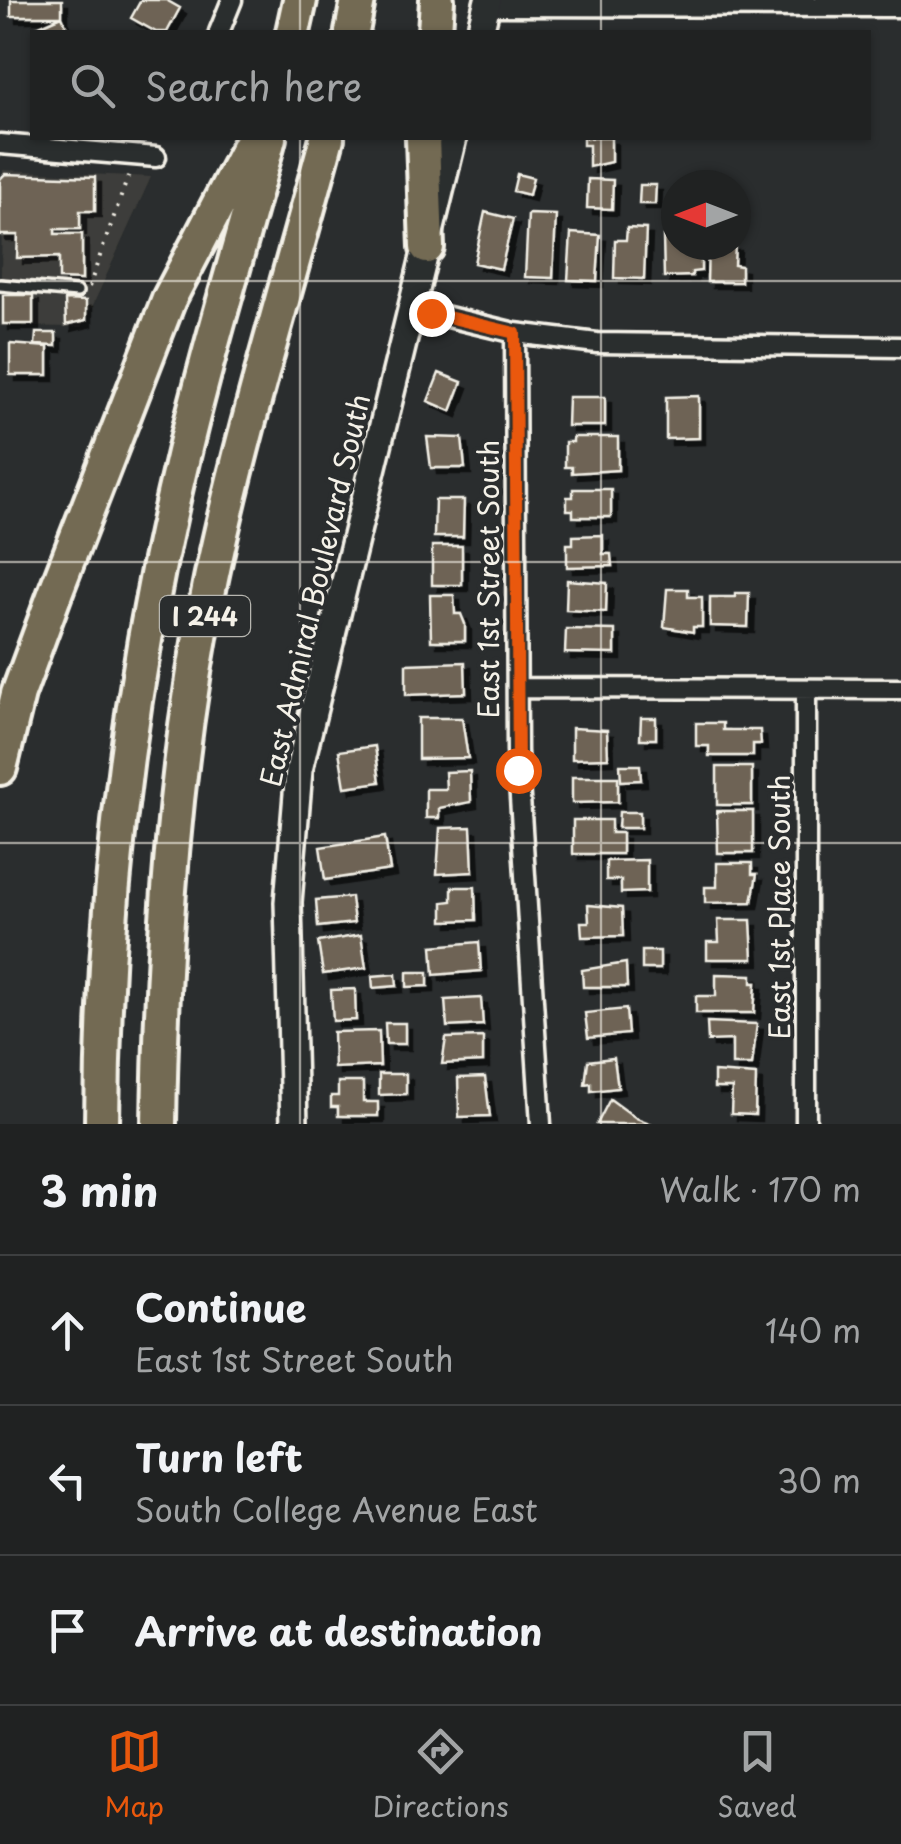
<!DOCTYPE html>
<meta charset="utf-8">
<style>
:root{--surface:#202222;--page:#282a2a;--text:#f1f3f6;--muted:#a2a4a5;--line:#3d3f40;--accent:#ea580c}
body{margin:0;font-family:"Playpen Sans",sans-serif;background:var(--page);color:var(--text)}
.compass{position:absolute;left:661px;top:170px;width:90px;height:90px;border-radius:50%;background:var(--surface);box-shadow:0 2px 8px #0004;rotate:270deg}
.stop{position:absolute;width:30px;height:30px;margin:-22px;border:8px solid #ea580c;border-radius:50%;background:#fff}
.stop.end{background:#ea580c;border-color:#fff;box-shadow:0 2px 10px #0008}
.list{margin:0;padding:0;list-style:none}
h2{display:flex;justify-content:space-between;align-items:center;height:130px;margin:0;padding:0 40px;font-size:42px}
h2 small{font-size:32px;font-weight:400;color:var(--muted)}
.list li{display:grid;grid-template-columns:65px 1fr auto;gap:30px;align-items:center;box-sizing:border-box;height:150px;padding:0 40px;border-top:2px solid var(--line)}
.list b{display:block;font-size:38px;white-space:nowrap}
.list p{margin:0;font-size:32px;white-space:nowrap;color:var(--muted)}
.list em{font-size:32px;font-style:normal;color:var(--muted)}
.icon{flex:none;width:55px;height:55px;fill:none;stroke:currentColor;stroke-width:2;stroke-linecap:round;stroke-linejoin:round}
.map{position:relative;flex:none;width:901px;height:1124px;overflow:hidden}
.search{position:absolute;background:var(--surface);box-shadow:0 2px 8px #0004;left:30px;right:30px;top:30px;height:110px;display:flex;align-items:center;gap:25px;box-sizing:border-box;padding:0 35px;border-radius:0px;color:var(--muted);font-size:38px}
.sheet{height:580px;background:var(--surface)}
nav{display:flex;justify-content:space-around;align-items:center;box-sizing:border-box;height:140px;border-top:2px solid var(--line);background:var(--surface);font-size:28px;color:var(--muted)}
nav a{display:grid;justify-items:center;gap:5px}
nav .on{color:var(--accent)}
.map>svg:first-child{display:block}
.built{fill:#3e3e3a}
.building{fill:#6e6455;stroke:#f4f1e8;stroke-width:2.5;filter:url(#shadow)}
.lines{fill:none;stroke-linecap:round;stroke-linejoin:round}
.service-casing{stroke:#f4f1e8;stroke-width:16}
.minor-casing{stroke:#f4f1e8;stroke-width:25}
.secondary-casing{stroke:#f4f1e8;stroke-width:32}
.motorway-casing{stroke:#f4f1e8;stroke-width:40}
.path{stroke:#f4f1e8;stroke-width:4;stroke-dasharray:2.5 8;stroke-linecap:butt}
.service{stroke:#2a2d2e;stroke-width:9}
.minor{stroke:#2a2d2e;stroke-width:18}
.secondary{stroke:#2a2d2e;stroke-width:25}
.motorway{stroke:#736b52;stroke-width:32}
.route{stroke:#ea580c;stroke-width:12}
.grid{fill:none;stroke:#f4f1e8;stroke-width:2.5;stroke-opacity:0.55}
.labels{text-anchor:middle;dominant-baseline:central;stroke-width:8;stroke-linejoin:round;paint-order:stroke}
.shield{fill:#2a2d2e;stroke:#b7b6b0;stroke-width:2.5}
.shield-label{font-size:25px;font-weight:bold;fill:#f4f1e8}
.street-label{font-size:28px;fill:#f4f1e8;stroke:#2a2d2e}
</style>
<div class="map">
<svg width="901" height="1124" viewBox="0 0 901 1124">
<defs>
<filter id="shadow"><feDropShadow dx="6" dy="6" stdDeviation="0" flood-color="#0009"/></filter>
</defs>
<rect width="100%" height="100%" fill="#2a2d2e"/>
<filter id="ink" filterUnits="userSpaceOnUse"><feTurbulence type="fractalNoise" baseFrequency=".01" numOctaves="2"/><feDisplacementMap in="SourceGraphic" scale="20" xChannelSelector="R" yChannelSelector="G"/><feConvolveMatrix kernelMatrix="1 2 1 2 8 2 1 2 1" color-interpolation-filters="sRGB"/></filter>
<g filter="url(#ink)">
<path class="built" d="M 3,170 L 151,177 L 83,327 L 0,326 Z"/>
<path class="building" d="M 11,0 L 62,0 L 62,16 L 11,16 Z
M 141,0 L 166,0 L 180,8 L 167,32 L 156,32 L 131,18 Z
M 62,16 L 69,32 L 39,32 L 37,27 Z
M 583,138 L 611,138 L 611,162 L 589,167 L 589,145 L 583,145 Z
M 5,174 L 95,177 L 95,211 L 80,211 L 80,229 L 55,229 L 55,234 L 82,234 L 82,280 L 59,279 L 59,257 L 17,258 L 18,235 L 0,235 L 0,179 Z
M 517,174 L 533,178 L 529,195 L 513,191 Z
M 588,179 L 613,180 L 612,209 L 587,208 Z
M 640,185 L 656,185 L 655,204 L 639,204 Z
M 485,212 L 513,219 L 501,269 L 474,263 Z
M 528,214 L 556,215 L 553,278 L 525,277 Z
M 627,228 L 646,229 L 644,279 L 614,278 L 615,240 L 626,240 Z
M 571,233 L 600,235 L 597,281 L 568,280 Z
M 663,236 L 674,236 L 676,245 L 701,245 L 701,271 L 692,272 L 692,276 L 664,277 Z
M 708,245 L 735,245 L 734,265 L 741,266 L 741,282 L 707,282 Z
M 3,295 L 33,295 L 33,324 L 3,324 Z
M 65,300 L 86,301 L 86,320 L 66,325 Z
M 36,333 L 56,333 L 56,346 L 35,345 Z
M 10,344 L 48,347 L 48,375 L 10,375 Z
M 439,373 L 462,382 L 451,411 L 428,401 Z
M 699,396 L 699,438 L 666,439 L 666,397 Z
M 568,397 L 605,397 L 605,426 L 567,426 Z
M 427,437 L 462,438 L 465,468 L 431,468 Z
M 573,437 L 618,437 L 618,470 L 572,473 L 572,467 L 565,467 L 565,442 L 573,442 Z
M 573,489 L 611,489 L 611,517 L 573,517 L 573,510 L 567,510 L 567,497 L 573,497 Z
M 435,500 L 464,500 L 463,537 L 434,537 Z
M 603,535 L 603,554 L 611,554 L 612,566 L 567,567 L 567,544 L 573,544 L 573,536 Z
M 432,546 L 462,546 L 462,585 L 432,585 Z
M 567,580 L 607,583 L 606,612 L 566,610 Z
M 667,589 L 688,589 L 688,597 L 702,597 L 702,627 L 693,627 L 693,632 L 664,627 Z
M 735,593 L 749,593 L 748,627 L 710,626 L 710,597 L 735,597 Z
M 430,595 L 454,595 L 455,614 L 461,614 L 465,624 L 465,641 L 431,641 Z
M 566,629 L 615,630 L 615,654 L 565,653 Z
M 465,662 L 466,693 L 406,695 L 406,664 Z
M 418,718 L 462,718 L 468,758 L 418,759 Z
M 641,718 L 656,718 L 656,739 L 640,739 Z
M 696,723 L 723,723 L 723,730 L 760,730 L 761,744 L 753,744 L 753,756 L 709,756 L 709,746 L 696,746 Z
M 572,728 L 607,730 L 608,758 L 572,759 Z
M 375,746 L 380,782 L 345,787 L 339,751 Z
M 620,765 L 640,765 L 641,780 L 621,781 Z
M 717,767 L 752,767 L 752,805 L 717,805 Z
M 470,771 L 471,802 L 439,808 L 439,818 L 426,818 L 426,789 L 446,789 L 445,772 Z
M 572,777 L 618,777 L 618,802 L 572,803 Z
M 717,811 L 753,811 L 753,853 L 718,853 Z
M 619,812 L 640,812 L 640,828 L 618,828 Z
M 573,820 L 611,820 L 611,833 L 622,833 L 622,854 L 573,854 Z
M 471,827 L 473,872 L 437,874 L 440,828 Z
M 385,837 L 390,870 L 325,880 L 320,847 Z
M 647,860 L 647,892 L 621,893 L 621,880 L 606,880 L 606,861 Z
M 717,863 L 752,863 L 752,874 L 757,874 L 752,902 L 705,903 L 705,887 L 717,887 Z
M 452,887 L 475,887 L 476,920 L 443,921 L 443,902 L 452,901 Z
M 351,897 L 354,923 L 318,927 L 316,900 Z
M 588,905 L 622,908 L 623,936 L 582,937 L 581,922 L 589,922 Z
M 718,920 L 751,920 L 753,959 L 707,959 L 707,942 L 719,942 Z
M 361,935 L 366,968 L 323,974 L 318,942 Z
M 479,942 L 481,971 L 434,975 L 432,946 Z
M 642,951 L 660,951 L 660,969 L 642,969 Z
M 626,963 L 627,987 L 583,987 L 582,970 Z
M 407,972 L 428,972 L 428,986 L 407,987 Z
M 396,974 L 397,986 L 373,988 L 372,976 Z
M 716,974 L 752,975 L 752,983 L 756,983 L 754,1013 L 696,1013 L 696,996 L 716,996 Z
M 355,989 L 356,1020 L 333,1021 L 331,990 Z
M 481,998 L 483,1025 L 447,1027 L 445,1000 Z
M 626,1009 L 628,1034 L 588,1038 L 585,1013 Z
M 707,1022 L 757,1024 L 752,1065 L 732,1065 L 732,1040 L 708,1041 Z
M 385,1023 L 405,1023 L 405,1044 L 386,1044 Z
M 379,1031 L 380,1066 L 334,1068 L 333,1032 Z
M 483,1037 L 483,1062 L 442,1064 L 446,1038 Z
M 614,1058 L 618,1088 L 591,1091 L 591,1083 L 585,1084 L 588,1061 Z
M 714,1072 L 756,1075 L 755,1115 L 731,1114 L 732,1088 L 714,1088 Z
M 379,1074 L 406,1074 L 406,1094 L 379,1095 Z
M 485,1077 L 490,1116 L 459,1117 L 458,1078 Z
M 338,1082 L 363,1082 L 363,1102 L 378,1102 L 378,1116 L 338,1116 L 338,1107 L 331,1107 L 331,1096 L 338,1096 Z
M 610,1099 L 636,1118 L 652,1124 L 597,1124 Z"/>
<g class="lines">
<defs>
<path id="service" d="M 0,285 L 77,292"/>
<path id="minor" d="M 486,6 L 901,7
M 219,32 L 232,0
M 0,144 L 156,157
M 411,308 L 515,333 L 597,343 L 901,347
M 515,333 L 517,751 L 541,1124
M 518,688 L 901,689
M 806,689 L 806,1124"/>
<path id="secondary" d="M 480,32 L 488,0
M 294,1124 L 288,902 L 299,770 L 453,138"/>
<path id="motorway" d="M 293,32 L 300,0
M 352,32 L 358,0
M 435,32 L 437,0
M 423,138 L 427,247
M 0,768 L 18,694 L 57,588 L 169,299 L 253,138
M 102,1124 C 103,901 130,677 182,461 C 207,352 241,246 269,138
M 159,1124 C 162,941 174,758 211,579 C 242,431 288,284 327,138"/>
</defs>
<use href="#service" class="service-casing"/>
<use href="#minor" class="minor-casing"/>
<use href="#secondary" class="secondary-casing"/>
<use href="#motorway" class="motorway-casing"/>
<path class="path" d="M 89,287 L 129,174"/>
<use href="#service" class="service"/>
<use href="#minor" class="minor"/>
<use href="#secondary" class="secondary"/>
<use href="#motorway" class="motorway"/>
</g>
</g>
<g class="lines" filter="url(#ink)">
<path class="route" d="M 431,313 L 515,333 L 518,770"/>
</g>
<path class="grid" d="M 300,0 L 300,32M 601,0 L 601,32M 300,138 L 300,1124M 601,138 L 601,1124M 0,281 L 901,281M 0,562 L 901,562M 0,843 L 901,843"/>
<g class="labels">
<rect class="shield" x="160" y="596" width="90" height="40" rx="8"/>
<g class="shield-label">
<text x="205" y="616">I 244</text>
</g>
<g class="street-label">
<text transform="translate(487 579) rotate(-90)">East 1st Street South</text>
<text transform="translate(314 590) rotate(-77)">East Admiral Boulevard South</text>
<text transform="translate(778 907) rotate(-90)">East 1st Place South</text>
</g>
</g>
</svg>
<svg class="compass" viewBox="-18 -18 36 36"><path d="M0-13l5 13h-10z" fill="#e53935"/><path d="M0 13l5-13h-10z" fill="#a2a4a5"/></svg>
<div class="stop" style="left:518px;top:770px"></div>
<div class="stop end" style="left:431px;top:313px"></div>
<div class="search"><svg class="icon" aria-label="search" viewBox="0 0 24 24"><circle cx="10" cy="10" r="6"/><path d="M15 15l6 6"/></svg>Search here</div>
</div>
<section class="sheet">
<h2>3 min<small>Walk · 170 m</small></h2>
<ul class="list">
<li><svg class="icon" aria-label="ahead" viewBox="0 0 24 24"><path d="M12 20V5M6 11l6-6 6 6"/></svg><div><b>Continue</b><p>East 1st Street South</p></div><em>140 m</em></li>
<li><svg class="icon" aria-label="left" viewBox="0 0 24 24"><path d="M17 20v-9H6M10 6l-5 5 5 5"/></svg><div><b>Turn left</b><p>South College Avenue East</p></div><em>30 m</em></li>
<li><svg class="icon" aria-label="arrive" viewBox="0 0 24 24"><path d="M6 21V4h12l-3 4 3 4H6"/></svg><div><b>Arrive at destination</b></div></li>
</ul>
</section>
<nav>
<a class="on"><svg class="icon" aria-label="map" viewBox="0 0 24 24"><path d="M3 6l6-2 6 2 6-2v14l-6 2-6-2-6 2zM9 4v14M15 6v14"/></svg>Map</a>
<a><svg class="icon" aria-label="directions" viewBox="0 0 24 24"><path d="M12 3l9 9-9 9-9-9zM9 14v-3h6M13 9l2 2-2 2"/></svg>Directions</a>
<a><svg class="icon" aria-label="saved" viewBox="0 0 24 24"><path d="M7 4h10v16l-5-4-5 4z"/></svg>Saved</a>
</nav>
